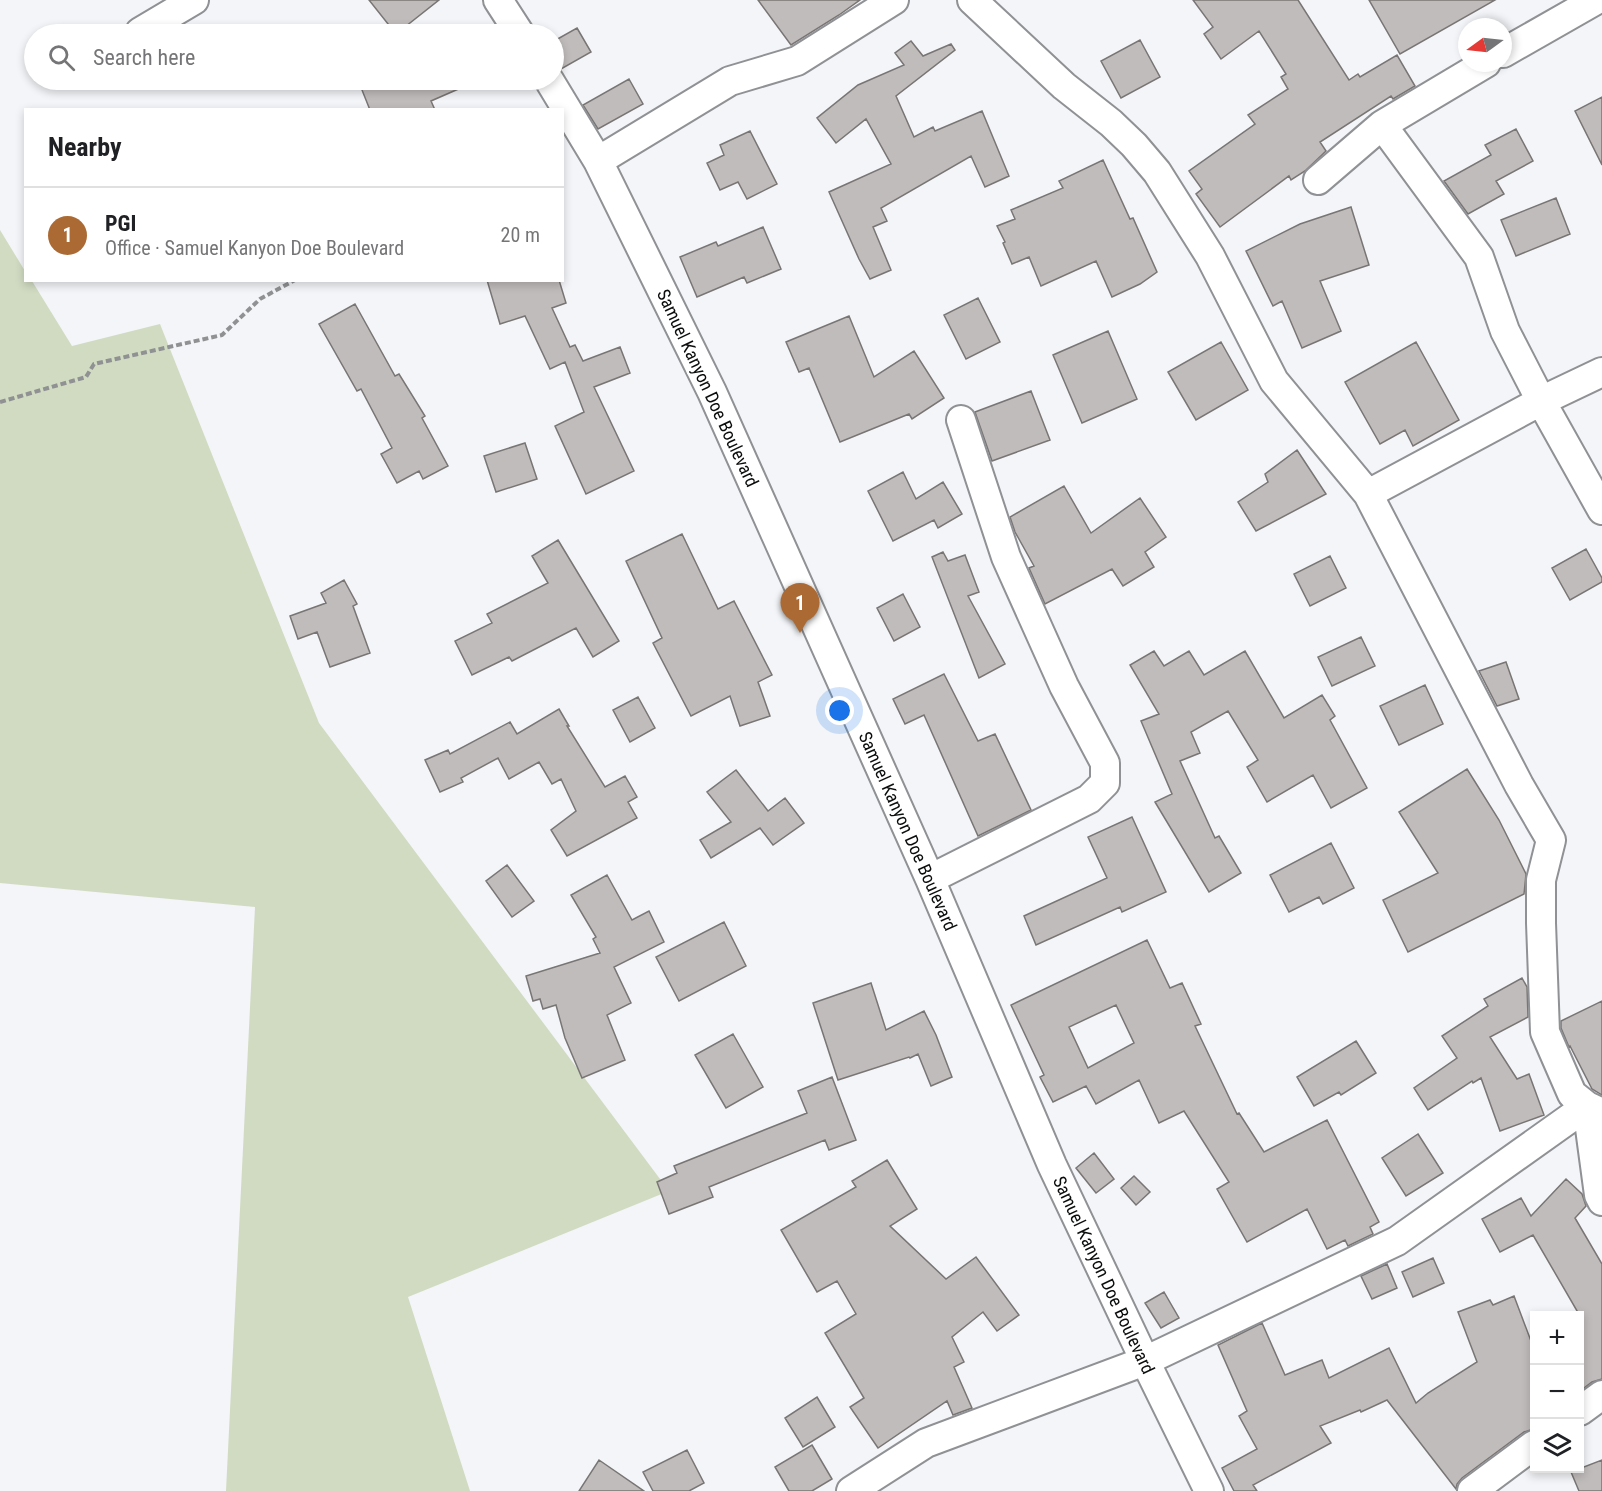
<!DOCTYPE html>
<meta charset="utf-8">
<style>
:root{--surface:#fff;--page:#f2f2f2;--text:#202124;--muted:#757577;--line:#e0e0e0;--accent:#ab6a34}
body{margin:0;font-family:"Roboto Condensed",sans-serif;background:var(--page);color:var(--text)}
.controls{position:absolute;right:18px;bottom:18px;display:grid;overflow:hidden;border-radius:0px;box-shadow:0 3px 9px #0003}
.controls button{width:54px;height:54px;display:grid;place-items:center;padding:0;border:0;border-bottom:2px solid var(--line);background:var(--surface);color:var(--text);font:30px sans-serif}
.compass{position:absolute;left:1458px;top:18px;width:54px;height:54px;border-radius:50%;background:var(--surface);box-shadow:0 3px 9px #0003;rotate:255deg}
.you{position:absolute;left:840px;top:711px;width:21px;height:21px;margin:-15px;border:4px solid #fff;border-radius:50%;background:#1a73e8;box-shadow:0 0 0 9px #1a73e833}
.badge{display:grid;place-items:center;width:39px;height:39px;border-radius:50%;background:var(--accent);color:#fff;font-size:20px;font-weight:700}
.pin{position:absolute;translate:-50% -50px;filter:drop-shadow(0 2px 3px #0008)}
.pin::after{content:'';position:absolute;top:32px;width:21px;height:18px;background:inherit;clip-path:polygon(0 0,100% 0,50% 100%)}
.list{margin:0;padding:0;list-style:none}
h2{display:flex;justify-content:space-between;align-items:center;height:78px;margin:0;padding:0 24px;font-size:26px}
h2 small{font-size:20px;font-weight:400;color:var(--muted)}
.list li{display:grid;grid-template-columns:39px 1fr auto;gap:18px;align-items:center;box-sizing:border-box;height:96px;padding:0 24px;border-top:2px solid var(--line)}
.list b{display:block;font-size:22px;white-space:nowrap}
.list p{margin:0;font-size:20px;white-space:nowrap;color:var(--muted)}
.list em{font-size:20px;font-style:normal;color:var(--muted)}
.icon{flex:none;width:33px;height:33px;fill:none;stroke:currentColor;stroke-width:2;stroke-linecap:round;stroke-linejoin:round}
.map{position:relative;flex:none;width:1602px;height:1491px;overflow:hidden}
.search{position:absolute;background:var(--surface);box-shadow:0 3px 9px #0003;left:24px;top:24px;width:540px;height:66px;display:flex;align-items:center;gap:15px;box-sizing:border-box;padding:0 21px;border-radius:33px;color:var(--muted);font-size:22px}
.panel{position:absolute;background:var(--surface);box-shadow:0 3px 9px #0003;left:24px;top:108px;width:540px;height:174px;border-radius:0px}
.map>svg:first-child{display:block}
.green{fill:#d1dbc2}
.building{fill:#c0bcbb;stroke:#787574;stroke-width:1.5;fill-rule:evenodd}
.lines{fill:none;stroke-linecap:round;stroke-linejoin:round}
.minor-casing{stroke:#8f9194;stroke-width:32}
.path{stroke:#8f9192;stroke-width:4;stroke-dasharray:6 3;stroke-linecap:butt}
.minor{stroke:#fff;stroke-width:28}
.labels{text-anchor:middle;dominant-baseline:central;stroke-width:4.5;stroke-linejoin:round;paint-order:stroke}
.street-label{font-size:18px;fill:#0b0c0c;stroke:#fff}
</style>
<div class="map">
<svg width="1602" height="1491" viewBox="0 0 1602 1491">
<rect width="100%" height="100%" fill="#f3f5f8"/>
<path class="green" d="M 0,230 L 25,271 L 26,280 L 32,281 L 72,346 L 160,324 L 319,723 L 669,1191 L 408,1297 L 470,1491 L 226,1491 L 255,907 L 0,883 Z"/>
<path class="building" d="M 369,0 L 439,0 L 396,34 Z
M 758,0 L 860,0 L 839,15 L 791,45 Z
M 1193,0 L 1298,0 L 1349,80 L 1358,74 L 1360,77 L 1397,55 L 1415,86 L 1393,99 L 1391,96 L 1320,142 L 1326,151 L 1305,171 L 1291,180 L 1289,176 L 1220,227 L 1196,194 L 1202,189 L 1189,171 L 1255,124 L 1248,115 L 1288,89 L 1281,77 L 1286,74 L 1259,31 L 1221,59 L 1204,34 L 1213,27 Z
M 1369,0 L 1495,0 L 1400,54 Z
M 577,28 L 591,52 L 561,69 L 554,56 L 554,41 Z
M 1140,40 L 1160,77 L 1121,98 L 1101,61 Z
M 911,41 L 923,56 L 951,44 L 955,50 L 896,96 L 914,137 L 933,127 L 935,131 L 982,111 L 1009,176 L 985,187 L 971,156 L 881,208 L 887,221 L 873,227 L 891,270 L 870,279 L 859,259 L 829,192 L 891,164 L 866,119 L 836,143 L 817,118 L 858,85 L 904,65 L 895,53 Z
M 629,79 L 643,104 L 598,129 L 583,105 Z
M 373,80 L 479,80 L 431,101 L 435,110 L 370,110 L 360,85 Z
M 1602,97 L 1602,165 L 1575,111 Z
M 1516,129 L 1533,161 L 1496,181 L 1504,194 L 1468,214 L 1444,181 L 1491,155 L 1485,145 Z
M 750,131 L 777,184 L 747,199 L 738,182 L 720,190 L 707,163 L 724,155 L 720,145 Z
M 1103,160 L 1130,219 L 1133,218 L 1157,272 L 1140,284 L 1112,297 L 1096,261 L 1041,286 L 1029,257 L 1012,264 L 1003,243 L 1005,242 L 997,226 L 1015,219 L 1011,210 L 1063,188 L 1059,181 Z
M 1556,198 L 1570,234 L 1516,256 L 1501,220 Z
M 1351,207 L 1369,265 L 1320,281 L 1341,331 L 1302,348 L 1282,301 L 1273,306 L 1246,251 L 1300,224 Z
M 763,227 L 781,269 L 747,283 L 744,277 L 697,297 L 680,257 L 716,242 L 718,246 Z
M 487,280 L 559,280 L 566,303 L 552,308 L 570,347 L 575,345 L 583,361 L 620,347 L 630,373 L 594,387 L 634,471 L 586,494 L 555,426 L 584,412 L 565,362 L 550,369 L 525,316 L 500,324 Z
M 978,298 L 1000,342 L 966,359 L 944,315 Z
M 355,304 L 395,376 L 399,374 L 425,416 L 422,418 L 448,466 L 423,479 L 419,471 L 397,483 L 381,454 L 392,448 L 361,389 L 357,391 L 319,324 Z
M 849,316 L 874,377 L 914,351 L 944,398 L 912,419 L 909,414 L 840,442 L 809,368 L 799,372 L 786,342 Z
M 1108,331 L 1137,399 L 1082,423 L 1053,355 Z
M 1221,342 L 1248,390 L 1196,420 L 1168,372 Z
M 1416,342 L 1459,420 L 1413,446 L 1405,430 L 1380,444 L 1345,382 Z
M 1031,391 L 1050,440 L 992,461 L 975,412 Z
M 525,443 L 537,479 L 496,492 L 484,456 Z
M 1297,450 L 1326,494 L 1256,531 L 1238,502 L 1268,482 L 1265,474 Z
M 903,472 L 916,499 L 943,482 L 962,514 L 938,528 L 934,520 L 893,541 L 868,491 Z
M 1064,486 L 1091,533 L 1140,498 L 1166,537 L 1145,552 L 1154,567 L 1123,586 L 1112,569 L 1045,604 L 1029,568 L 1034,566 L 1015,532 L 1010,517 Z
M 682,534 L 718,609 L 734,601 L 772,675 L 758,682 L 770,716 L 740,726 L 730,696 L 691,716 L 653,643 L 662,638 L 626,561 Z
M 558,540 L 619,641 L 593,657 L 576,628 L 512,661 L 509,657 L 472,675 L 455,641 L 492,623 L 487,614 L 548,583 L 532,556 Z
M 1586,549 L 1602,578 L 1602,582 L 1570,600 L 1552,568 Z
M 943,552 L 948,561 L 965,555 L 979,592 L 968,596 L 1005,664 L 979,678 L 932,557 Z
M 1330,556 L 1346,588 L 1310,606 L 1294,574 Z
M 344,580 L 357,604 L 353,606 L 370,653 L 330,667 L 317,632 L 298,639 L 290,616 L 326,603 L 321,593 Z
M 903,594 L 920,627 L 894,641 L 877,608 Z
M 1361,637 L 1375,666 L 1332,686 L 1318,657 Z
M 1154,651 L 1164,666 L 1189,651 L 1204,675 L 1245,651 L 1284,718 L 1322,695 L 1335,716 L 1330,720 L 1367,788 L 1331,808 L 1313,775 L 1267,802 L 1247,767 L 1258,760 L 1228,711 L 1191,732 L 1200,753 L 1180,761 L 1215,838 L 1219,836 L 1241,873 L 1209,892 L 1155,802 L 1172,794 L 1141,721 L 1159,714 L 1130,665 Z
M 1506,662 L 1519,699 L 1497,706 L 1479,671 Z
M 944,674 L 978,741 L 995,734 L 1031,810 L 978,836 L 924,715 L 905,724 L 893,699 Z
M 1425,685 L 1443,724 L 1399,745 L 1380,706 Z
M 638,697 L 655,728 L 630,742 L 613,710 Z
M 559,709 L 569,726 L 567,726 L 605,787 L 625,776 L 637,797 L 628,802 L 637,818 L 567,856 L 551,830 L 576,811 L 561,779 L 552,784 L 539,762 L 509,779 L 498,758 L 461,778 L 463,782 L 440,792 L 425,760 L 448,750 L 450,754 L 510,722 L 517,734 Z
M 1467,769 L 1499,820 L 1526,874 L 1524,894 L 1408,952 L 1383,900 L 1438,873 L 1399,812 Z
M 736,770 L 768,811 L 785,798 L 804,823 L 773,845 L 760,828 L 711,858 L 700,840 L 731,822 L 707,792 Z
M 1132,817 L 1166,892 L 1122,912 L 1120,907 L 1036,945 L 1024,916 L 1107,878 L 1088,837 Z
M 1331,843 L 1354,888 L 1323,904 L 1319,897 L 1289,912 L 1270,875 Z
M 507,865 L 534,901 L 512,917 L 486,881 Z
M 607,875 L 632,920 L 649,911 L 664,942 L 614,967 L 631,1003 L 607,1015 L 625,1060 L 582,1078 L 565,1038 L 556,1005 L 543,1009 L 540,999 L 533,1001 L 526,976 L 600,953 L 593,939 L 596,937 L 571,895 Z
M 724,922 L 746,966 L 679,1001 L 656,957 Z
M 1147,940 L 1170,988 L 1182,983 L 1201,1024 L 1195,1026 L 1237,1114 L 1239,1113 L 1264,1152 L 1327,1120 L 1379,1222 L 1370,1227 L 1373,1234 L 1348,1246 L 1345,1240 L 1327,1249 L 1307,1209 L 1247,1242 L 1217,1189 L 1229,1182 L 1184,1111 L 1159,1123 L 1139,1080 L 1096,1104 L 1086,1086 L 1053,1102 L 1040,1077 L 1044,1075 L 1011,1005 ZM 1116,1005 L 1134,1043 L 1088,1068 L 1069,1027 Z
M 1522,978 L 1527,987 L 1528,1017 L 1490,1037 L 1517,1079 L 1529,1074 L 1544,1115 L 1500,1131 L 1481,1078 L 1473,1083 L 1472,1081 L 1428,1110 L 1414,1088 L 1457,1058 L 1442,1036 L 1488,1006 L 1484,999 Z
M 871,983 L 886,1030 L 924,1011 L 936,1035 L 952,1077 L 931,1086 L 918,1054 L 910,1058 L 909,1057 L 838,1080 L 813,1003 Z
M 1602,1001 L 1602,1095 L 1592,1089 L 1570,1046 L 1569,1047 L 1561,1028 L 1561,1021 Z
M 733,1034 L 763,1087 L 726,1108 L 695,1055 Z
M 1356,1041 L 1376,1073 L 1341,1095 L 1339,1092 L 1314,1106 L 1297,1077 Z
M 832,1077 L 856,1140 L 829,1150 L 825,1140 L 709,1187 L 713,1197 L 669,1214 L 657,1182 L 677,1173 L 674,1166 L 807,1113 L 798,1091 Z
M 1418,1134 L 1443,1173 L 1406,1196 L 1382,1158 Z
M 1094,1153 L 1114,1179 L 1096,1193 L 1076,1168 Z
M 887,1160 L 917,1209 L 890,1226 L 946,1279 L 976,1257 L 1019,1315 L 997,1331 L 983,1312 L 952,1337 L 964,1362 L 954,1367 L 972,1408 L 953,1415 L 947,1401 L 878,1448 L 850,1407 L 864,1398 L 825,1333 L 856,1314 L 837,1281 L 817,1292 L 781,1230 L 856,1187 L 852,1181 Z
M 1134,1176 L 1150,1192 L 1136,1205 L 1121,1188 Z
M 1566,1179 L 1582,1194 L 1586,1206 L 1575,1218 L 1602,1264 L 1602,1379 L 1592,1382 L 1580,1391 L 1580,1316 L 1533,1235 L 1500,1252 L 1482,1219 L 1521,1198 L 1531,1216 Z
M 1433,1258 L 1444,1283 L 1413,1297 L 1402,1272 Z
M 1387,1264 L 1397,1288 L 1372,1299 L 1361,1276 Z
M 1164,1292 L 1179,1318 L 1161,1328 L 1145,1303 Z
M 1514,1296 L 1534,1349 L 1534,1429 L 1524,1432 L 1462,1478 L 1457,1484 L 1456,1489 L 1387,1400 L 1361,1412 L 1360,1410 L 1320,1426 L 1331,1443 L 1253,1485 L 1257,1491 L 1234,1491 L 1222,1468 L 1257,1449 L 1239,1416 L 1247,1411 L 1218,1345 L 1262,1323 L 1285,1375 L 1322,1360 L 1329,1378 L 1389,1348 L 1416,1403 L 1428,1393 L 1477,1362 L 1458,1312 L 1490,1300 L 1493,1305 Z
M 817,1397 L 835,1427 L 803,1447 L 785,1418 Z
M 812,1445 L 832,1479 L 812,1491 L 789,1491 L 775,1467 Z
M 687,1450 L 704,1483 L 689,1491 L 653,1491 L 643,1472 Z
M 599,1460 L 644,1491 L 579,1491 Z
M 1602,1460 L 1602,1491 L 1579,1491 L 1571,1472 Z"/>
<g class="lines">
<defs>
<path id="minor" d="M 498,0 L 520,34
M 972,0 L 1064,86 L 1111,123 L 1134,145 L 1157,172 L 1210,256 L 1274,381 L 1368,494 L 1519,785 L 1551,840 L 1541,880 L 1541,923 L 1545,1032 L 1572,1094 L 1587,1106 L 1602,1113
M 140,32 L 194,0
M 1503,53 L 1596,0
M 549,80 L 598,161 L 712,392 L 930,879 L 1052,1165 L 1145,1361 L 1209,1491
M 1382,125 L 1486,63
M 598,161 L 730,81 L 797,61 L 894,0
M 1318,180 L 1382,125 L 1479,257 L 1505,331 L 1541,401 L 1602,510
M 1368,494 L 1541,401 L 1602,372
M 930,879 L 1089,799 L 1105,783 L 1105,763 L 1064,686 L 1006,557 L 961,420
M 1580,1411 L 1602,1395
M 851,1491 L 926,1443 L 1145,1361 L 1397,1241 L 1587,1106 L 1599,1195 L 1602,1201
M 1472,1491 L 1534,1445"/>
</defs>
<use href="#minor" class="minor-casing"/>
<path class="path" d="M 0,402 L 86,377 L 94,364 L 222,335 L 260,299 L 295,280"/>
<use href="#minor" class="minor"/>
</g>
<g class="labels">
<g class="street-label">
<text transform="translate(708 388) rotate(65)">Samuel Kanyon Doe Boulevard</text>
<text transform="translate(908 831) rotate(66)">Samuel Kanyon Doe Boulevard</text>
<text transform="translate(1104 1275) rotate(65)">Samuel Kanyon Doe Boulevard</text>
</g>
</g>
</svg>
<div class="controls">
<button>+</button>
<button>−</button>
<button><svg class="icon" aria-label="layers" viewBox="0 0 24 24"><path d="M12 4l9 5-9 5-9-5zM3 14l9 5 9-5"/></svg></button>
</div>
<svg class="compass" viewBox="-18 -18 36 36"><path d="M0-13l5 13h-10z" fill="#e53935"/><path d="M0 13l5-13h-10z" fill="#757577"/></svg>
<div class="you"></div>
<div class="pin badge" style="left:800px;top:633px">1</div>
<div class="search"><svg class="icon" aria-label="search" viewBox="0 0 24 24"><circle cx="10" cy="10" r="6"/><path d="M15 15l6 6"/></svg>Search here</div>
<section class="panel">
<h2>Nearby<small></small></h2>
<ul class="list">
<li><span class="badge">1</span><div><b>PGI</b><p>Office · Samuel Kanyon Doe Boulevard</p></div><em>20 m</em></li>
</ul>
</section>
</div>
